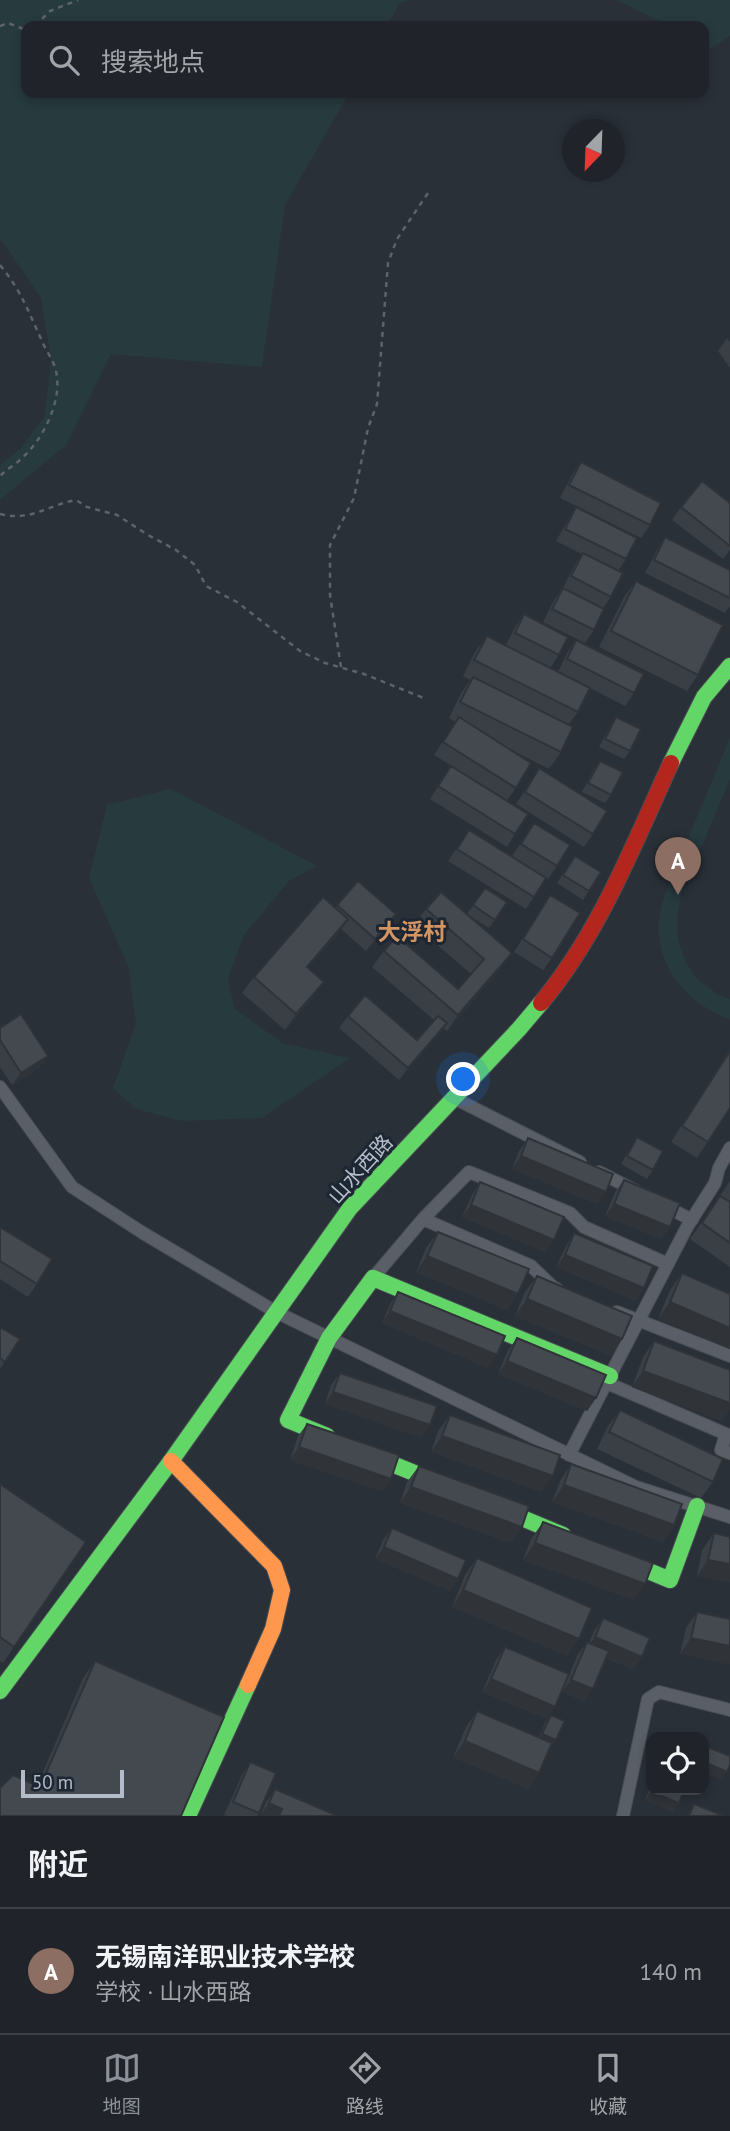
<!DOCTYPE html>
<html lang="zh">
<meta charset="utf-8">
<style>
:root{--surface:#20242a;--page:#282c32;--text:#f1f3f6;--muted:#a2a4a8;--line:#3d4147;--accent:#8c9099}
body{margin:0;font-family:"PT Sans","Noto Sans SC",sans-serif;background:var(--page);color:var(--text)}
.controls{position:absolute;right:21px;bottom:21px;display:grid;overflow:hidden;border-radius:14px;box-shadow:0 4px 10px #0003}
.controls button{width:63px;height:63px;display:grid;place-items:center;padding:0;border:0;border-bottom:2px solid var(--line);background:var(--surface);color:var(--text);font:35px sans-serif}
.compass{position:absolute;left:562px;top:119px;width:63px;height:63px;border-radius:50%;background:var(--surface);box-shadow:0 4px 10px #0003;rotate:203deg}
.scale{position:absolute;left:21px;bottom:18px;width:103px;box-sizing:border-box;padding-left:7px;border:4px solid #b4bcc9;border-top:0;font-size:19px;line-height:24px;white-space:nowrap;color:#b4bcc9;-webkit-text-stroke:5px #1d2633;paint-order:stroke}
.you{position:absolute;left:464px;top:1080px;width:24px;height:24px;margin:-18px;border:5px solid #fff;border-radius:50%;background:#1a73e8;box-shadow:0 0 0 10px #1a73e833}
.badge{display:grid;place-items:center;width:46px;height:46px;border-radius:50%;background:var(--accent);color:#fff;font-size:23px;font-weight:700}
.pin{position:absolute;translate:-50% -58px;filter:drop-shadow(0 2px 4px #0008)}
.pin::after{content:'';position:absolute;top:37px;width:24px;height:21px;background:inherit;clip-path:polygon(0 0,100% 0,50% 100%)}
.list{margin:0;padding:0;list-style:none}
h2{display:flex;justify-content:space-between;align-items:center;height:91px;margin:0;padding:0 28px;font-size:30px}
h2 small{font-size:23px;font-weight:400;color:var(--muted)}
.list li{display:grid;grid-template-columns:46px 1fr auto;gap:21px;align-items:center;box-sizing:border-box;height:126px;padding:0 28px;border-top:2px solid var(--line)}
.list b{display:block;font-size:26px;white-space:nowrap}
.list p{margin:0;font-size:23px;white-space:nowrap;color:var(--muted)}
.list em{font-size:23px;font-style:normal;color:var(--muted)}
.icon{flex:none;width:38px;height:38px;fill:none;stroke:currentColor;stroke-width:2;stroke-linecap:round;stroke-linejoin:round}
.map{position:relative;flex:none;width:730px;height:1816px;overflow:hidden}
.search{position:absolute;background:var(--surface);box-shadow:0 4px 10px #0003;left:21px;right:21px;top:21px;height:77px;display:flex;align-items:center;gap:18px;box-sizing:border-box;padding:0 24px;border-radius:14px;color:var(--muted);font-size:26px}
.sheet{height:217px;background:var(--surface)}
nav{display:flex;justify-content:space-around;align-items:center;box-sizing:border-box;height:98px;border-top:2px solid var(--line);background:var(--surface);font-size:19px;color:var(--muted)}
nav a{display:grid;justify-items:center;gap:4px}
nav .on{color:var(--accent)}
.map>svg:first-child{display:block}
.green{fill:#273a3e}
.lines{fill:none;stroke-linecap:round;stroke-linejoin:round}
.street-casing{stroke:#484c53;stroke-width:14}
.fast-casing{stroke:#484c53;stroke-width:18}
.slow-casing{stroke:#484c53;stroke-width:18}
.jam-casing{stroke:#484c53;stroke-width:18}
.path{stroke:#5d636a;stroke-width:2.5;stroke-dasharray:5 5;stroke-linecap:butt}
.street{stroke:#5a5e66;stroke-width:12}
.fast{stroke:#63d668;stroke-width:16}
.slow{stroke:#ff974d;stroke-width:16}
.jam{stroke:#b3261e;stroke-width:16}
.wall{fill:#3a3f45}
.shaded-wall{fill:#303338}
.building{fill:#444950;stroke:#303338;stroke-width:2}
.labels{text-anchor:middle;dominant-baseline:central;stroke-width:6;stroke-linejoin:round;paint-order:stroke}
.street-label{font-size:21px;fill:#b4bcc9;stroke:#1d2633}
.neighbourhood-label{font-size:23px;font-weight:bold;fill:#d59563;stroke:#1d2633}
</style>
<div class="map">
<svg width="730" height="1816" viewBox="0 0 730 1816">
<rect width="100%" height="100%" fill="#2a3038"/>
<path class="green" d="M 0,0 L 408,0 L 400,3 L 387,26 L 26,26 L 26,93 L 349,93 L 285,205 L 262,367 L 111,354 L 66,445 L 0,500 L 0,465 L 21,448 L 45,416 L 51,358 L 41,298 L 0,238 Z
M 617,0 L 730,0 L 730,36 L 712,48 L 704,44 L 704,26 L 669,26 Z
M 730,738 L 730,779 L 681,896 L 677,917 L 678,940 L 686,962 L 697,979 L 719,995 L 730,999 L 730,1019 C 693,1007 662,974 659,935 C 657,918 663,901 668,886 Z
M 171,789 L 317,866 L 289,881 L 244,935 L 228,978 L 234,1008 L 282,1043 L 350,1058 L 262,1118 L 182,1121 L 136,1109 L 113,1088 L 136,1023 L 128,966 L 89,878 L 107,805 Z"/>
<g class="lines">
<defs>
<path id="street" d="M 0,1087 L 72,1187 L 143,1233 L 276,1312 L 636,1487 L 730,1517
M 454,1098 L 580,1162
M 599,1172 L 636,1191
M 661,1204 L 692,1220
M 423,1219 L 469,1172 L 570,1213 L 584,1227 L 668,1264
M 373,1278 L 423,1219 L 531,1266 L 553,1287 L 557,1289
M 617,1312 L 730,1356
M 607,1383 L 726,1434 L 721,1450 L 730,1453
M 569,1455 L 687,1227 L 715,1183 L 719,1168 L 730,1148
M 623,1816 L 648,1699 L 659,1692 L 730,1710"/>
<path id="fast" d="M 671,763 L 704,697 L 730,666
M 327,1436 L 288,1420 L 329,1338 L 373,1278 L 610,1376
M 375,1457 L 434,1481
M 505,1511 L 563,1535
M 627,1562 L 670,1580 L 697,1506
M 0,1691 L 171,1461 L 350,1208 L 519,1029 L 541,1003
M 188,1816 L 248,1685"/>
<path id="slow" d="M 171,1461 L 274,1566 L 282,1590 L 273,1629 L 248,1685"/>
<path id="jam" d="M 541,1003 C 600,932 633,846 671,763"/>
</defs>
<use href="#street" class="street-casing"/>
<use href="#fast" class="fast-casing"/>
<use href="#slow" class="slow-casing"/>
<use href="#jam" class="jam-casing"/>
<path class="path" d="M 0,26 L 8,23 L 26,30
M 35,26 L 50,11 L 78,0
M 0,265 C 22,292 28,311 42,341 C 46,351 54,361 56,371 C 63,400 43,440 21,459 C 15,465 7,469 0,476
M 0,514 C 30,522 48,505 76,500 L 87,507 L 117,515 L 148,535 L 176,550 L 195,565 L 206,586 L 237,602 L 300,651 L 325,663 L 364,674 L 426,699
M 341,667 L 330,595 L 330,545 L 354,498 L 368,428 L 377,404 L 388,263 L 397,239 L 428,193"/>
<use href="#street" class="street"/>
<use href="#fast" class="fast"/>
<use href="#slow" class="slow"/>
<use href="#jam" class="jam"/>
</g>
<path class="wall" d="M 727,338 L 730,342 L 730,368 L 718,351 Z
M 581,462 L 650,525 L 641,538 L 560,498 L 572,475 Z
M 730,503 L 730,550 L 723,559 L 672,520 L 681,507 Z
M 576,507 L 626,559 L 618,571 L 611,597 L 603,608 L 594,630 L 585,643 L 543,622 L 554,600 L 563,588 L 574,566 L 582,554 L 556,541 L 568,520 Z
M 665,537 L 730,570 L 730,606 L 725,613 L 645,573 L 657,550 Z
M 636,581 L 698,675 L 687,691 L 599,647 L 624,597 Z
M 524,614 L 559,655 L 550,668 L 558,672 L 567,653 L 576,640 L 634,693 L 625,706 L 590,688 L 578,712 L 568,725 L 561,752 L 549,769 L 508,748 L 516,788 L 507,800 L 434,755 L 455,722 L 449,718 L 461,693 L 470,680 L 463,676 L 475,652 L 487,636 L 506,645 L 515,627 Z
M 616,717 L 630,751 L 624,759 L 599,747 L 611,725 Z
M 600,761 L 611,795 L 605,803 L 582,792 L 594,769 Z
M 451,766 L 515,834 L 507,847 L 430,799 Z
M 539,768 L 593,834 L 584,847 L 516,804 Z
M 534,823 L 557,866 L 548,879 L 512,856 Z
M 469,830 L 534,897 L 526,909 L 448,861 Z
M 575,856 L 601,872 L 583,900 L 557,883 Z
M 358,881 L 396,914 L 387,927 L 366,951 L 341,929 L 308,968 L 312,998 L 285,1030 L 242,993 L 254,977 L 335,908 Z
M 485,888 L 507,902 L 489,928 L 467,914 Z
M 550,895 L 552,958 L 543,970 L 514,952 Z
M 426,909 L 500,970 L 447,1031 L 443,1028 L 399,1080 L 339,1028 L 348,1016 L 417,1040 L 434,1020 L 372,967 L 384,951 L 458,989 L 471,974 L 414,925 Z
M 0,1028 L 48,1056 L 39,1068 L 12,1085 L 0,1067 Z
M 730,1049 L 730,1108 L 697,1158 L 671,1142 Z
M 637,1137 L 653,1170 L 647,1179 L 621,1164 Z
M 528,1138 L 597,1204 L 512,1169 L 519,1151 Z
M 624,1180 L 670,1227 L 661,1239 L 605,1216 L 615,1192 Z
M 730,1181 L 730,1267 L 690,1239 Z
M 480,1182 L 545,1252 L 462,1217 L 472,1195 Z
M 0,1227 L 37,1284 L 28,1297 L 0,1279 Z
M 438,1232 L 507,1310 L 416,1272 L 426,1248 Z
M 574,1233 L 636,1301 L 556,1267 L 566,1246 Z
M 682,1273 L 730,1294 L 658,1319 L 670,1290 Z
M 537,1276 L 622,1339 L 611,1356 L 515,1316 L 525,1292 Z
M 398,1292 L 488,1368 L 382,1323 L 390,1304 Z
M 0,1327 L 5,1362 L 0,1369 Z
M 517,1338 L 596,1398 L 587,1411 L 498,1374 L 508,1350 Z
M 654,1341 L 730,1370 L 730,1409 L 722,1421 L 632,1387 L 643,1357 Z
M 340,1373 L 422,1438 L 325,1404 L 331,1385 Z
M 620,1410 L 713,1482 L 701,1498 L 597,1449 L 608,1426 Z
M 450,1415 L 541,1492 L 431,1452 L 438,1431 Z
M 307,1424 L 391,1479 L 382,1491 L 290,1460 L 298,1436 Z
M 571,1464 L 674,1525 L 663,1542 L 552,1502 L 560,1481 Z
M 419,1466 L 522,1527 L 510,1543 L 400,1503 L 407,1482 Z
M 0,1484 L 86,1542 L 3,1663 L 0,1661 Z
M 543,1522 L 634,1600 L 523,1560 L 531,1539 Z
M 392,1528 L 450,1591 L 375,1559 L 383,1540 Z
M 714,1533 L 730,1537 L 730,1583 L 697,1576 L 702,1550 Z
M 477,1558 L 567,1656 L 452,1607 L 465,1575 Z
M 697,1612 L 730,1619 L 680,1654 L 686,1628 Z
M 603,1618 L 642,1657 L 633,1669 L 606,1658 L 584,1701 L 562,1692 L 578,1654 L 587,1642 L 589,1643 L 594,1631 Z
M 505,1647 L 547,1719 L 482,1692 L 496,1660 Z
M 95,1661 L 181,1816 L 0,1816 L 37,1786 L 83,1678 Z
M 477,1711 L 539,1737 L 545,1723 L 551,1715 L 556,1740 L 550,1748 L 539,1773 L 528,1789 L 453,1757 L 466,1727 Z
M 250,1762 L 259,1813 L 257,1816 L 227,1816 L 224,1815 L 242,1775 Z
M 651,1785 L 651,1790 L 673,1812 L 645,1800 Z
M 275,1789 L 338,1816 L 260,1816 L 266,1802 Z"/>
<path class="shaded-wall" d="M 396,914 L 387,927 L 366,951 L 375,939 Z
M 348,919 L 337,936 L 295,983 L 307,967 Z
M 512,953 L 500,970 L 447,1031 L 458,1015 Z
M 324,982 L 312,998 L 285,1030 L 296,1014 Z
M 447,1023 L 438,1036 L 399,1080 L 408,1068 Z
M 48,1056 L 39,1068 L 12,1085 L 21,1073 Z
M 521,1156 L 606,1192 L 597,1204 L 512,1169 Z
M 614,1204 L 670,1227 L 661,1239 L 605,1216 Z
M 471,1205 L 554,1240 L 545,1252 L 462,1217 Z
M 565,1255 L 644,1288 L 636,1301 L 556,1267 Z
M 427,1256 L 518,1294 L 507,1310 L 416,1272 Z
M 527,1299 L 622,1339 L 611,1356 L 515,1316 Z
M 670,1302 L 730,1328 L 730,1349 L 658,1319 Z
M 390,1311 L 497,1355 L 488,1368 L 382,1323 Z
M 507,1361 L 596,1398 L 587,1411 L 498,1374 Z
M 643,1371 L 730,1403 L 730,1409 L 722,1421 L 632,1387 Z
M 333,1392 L 430,1425 L 422,1438 L 325,1404 Z
M 442,1436 L 553,1476 L 541,1492 L 431,1452 Z
M 299,1447 L 391,1479 L 382,1491 L 290,1460 Z
M 564,1485 L 674,1525 L 663,1542 L 552,1502 Z
M 411,1487 L 522,1527 L 510,1543 L 400,1503 Z
M 535,1543 L 645,1584 L 634,1600 L 523,1560 Z
M 384,1547 L 458,1579 L 450,1591 L 375,1559 Z
M 708,1560 L 730,1564 L 730,1583 L 697,1576 Z
M 463,1590 L 579,1639 L 567,1656 L 452,1607 Z
M 595,1637 L 642,1657 L 633,1669 L 586,1649 Z
M 691,1638 L 730,1646 L 730,1665 L 680,1654 Z
M 491,1679 L 555,1707 L 547,1719 L 482,1692 Z
M 571,1680 L 593,1689 L 584,1701 L 562,1692 Z
M 542,1734 L 556,1740 L 550,1749 L 536,1743 Z
M 465,1741 L 539,1773 L 528,1789 L 453,1757 Z
M 704,1762 L 727,1772 L 721,1780 L 704,1773 Z
M 651,1792 L 679,1803 L 673,1812 L 645,1800 Z
M 269,1803 L 282,1809 L 277,1816 L 260,1816 Z"/>
<path class="building" d="M 581,462 L 661,503 L 650,525 L 569,485 Z
M 702,481 L 730,503 L 730,546 L 681,507 Z
M 576,507 L 637,538 L 626,559 L 565,529 Z
M 665,537 L 730,570 L 730,598 L 654,560 Z
M 583,553 L 623,573 L 611,597 L 571,576 Z
M 636,581 L 723,625 L 698,675 L 611,631 Z
M 563,588 L 604,609 L 594,630 L 552,609 Z
M 524,614 L 568,637 L 559,655 L 515,633 Z
M 487,636 L 590,688 L 578,712 L 474,660 Z
M 576,640 L 644,674 L 634,693 L 567,659 Z
M 473,677 L 573,727 L 561,752 L 460,702 Z
M 459,717 L 531,763 L 516,788 L 443,742 Z
M 616,717 L 641,729 L 630,751 L 605,739 Z
M 600,761 L 623,772 L 611,795 L 588,783 Z
M 451,766 L 528,814 L 515,834 L 438,786 Z
M 539,768 L 607,811 L 593,834 L 525,792 Z
M 534,823 L 570,845 L 557,866 L 521,844 Z
M 469,830 L 546,878 L 534,897 L 457,849 Z
M 575,856 L 601,872 L 589,891 L 563,875 Z
M 358,881 L 396,914 L 375,939 L 337,905 Z
M 485,888 L 507,902 L 495,920 L 473,905 Z
M 441,892 L 512,953 L 458,1015 L 384,951 L 397,936 L 458,989 L 484,959 L 426,909 Z
M 550,895 L 580,913 L 552,958 L 523,939 Z
M 323,897 L 348,919 L 307,967 L 324,982 L 296,1014 L 254,977 Z
M 365,995 L 417,1040 L 438,1016 L 447,1023 L 408,1068 L 348,1016 Z
M 21,1014 L 48,1056 L 21,1073 L 0,1040 L 0,1028 Z
M 730,1051 L 730,1108 L 708,1142 L 682,1126 Z
M 637,1137 L 663,1151 L 653,1170 L 627,1156 Z
M 528,1138 L 613,1174 L 606,1192 L 521,1156 Z
M 624,1180 L 680,1203 L 670,1227 L 614,1204 Z
M 480,1182 L 564,1217 L 554,1240 L 471,1205 Z
M 720,1196 L 730,1202 L 730,1243 L 702,1223 Z
M 0,1227 L 52,1259 L 37,1284 L 0,1261 Z
M 438,1232 L 529,1269 L 518,1294 L 427,1256 Z
M 574,1233 L 653,1266 L 644,1288 L 565,1255 Z
M 682,1273 L 730,1294 L 730,1328 L 670,1302 Z
M 537,1276 L 632,1316 L 622,1339 L 527,1299 Z
M 398,1292 L 505,1336 L 497,1355 L 390,1311 Z
M 0,1327 L 20,1339 L 5,1362 L 0,1358 Z
M 517,1338 L 606,1375 L 596,1398 L 507,1361 Z
M 654,1341 L 730,1370 L 730,1403 L 643,1371 Z
M 340,1373 L 437,1406 L 430,1425 L 333,1392 Z
M 620,1410 L 723,1459 L 713,1482 L 609,1432 Z
M 450,1415 L 560,1455 L 553,1476 L 442,1436 Z
M 307,1424 L 399,1455 L 391,1479 L 299,1447 Z
M 571,1464 L 682,1504 L 674,1525 L 564,1485 Z
M 419,1466 L 529,1506 L 522,1527 L 411,1487 Z
M 0,1484 L 86,1542 L 14,1647 L 0,1637 Z
M 543,1522 L 653,1563 L 645,1584 L 535,1543 Z
M 392,1528 L 466,1560 L 458,1579 L 384,1547 Z
M 714,1533 L 730,1537 L 730,1564 L 708,1560 Z
M 477,1558 L 592,1608 L 579,1639 L 463,1590 Z
M 697,1612 L 730,1619 L 730,1646 L 691,1638 Z
M 603,1618 L 650,1638 L 642,1657 L 595,1637 Z
M 587,1642 L 609,1651 L 593,1689 L 571,1680 Z
M 505,1647 L 569,1674 L 555,1707 L 491,1679 Z
M 95,1661 L 224,1717 L 181,1816 L 0,1816 L 0,1788 L 13,1775 L 40,1787 Z
M 477,1711 L 552,1743 L 539,1773 L 465,1741 Z
M 551,1715 L 565,1721 L 556,1740 L 542,1734 Z
M 705,1746 L 730,1756 L 730,1765 L 727,1772 L 704,1762 L 704,1750 Z
M 250,1762 L 276,1773 L 259,1813 L 233,1802 Z
M 275,1789 L 338,1816 L 279,1816 L 282,1809 L 269,1803 Z
M 652,1790 L 684,1790 L 679,1803 L 651,1792 Z
M 694,1804 L 722,1815 L 722,1816 L 689,1816 Z"/>
<g class="labels">
<g class="street-label">
<text transform="translate(360 1169) rotate(-48)">山水西路</text>
</g>
<g class="neighbourhood-label">
<text x="412" y="931">大浮村</text>
</g>
</g>
</svg>
<div class="controls">
<button><svg class="icon" aria-label="locate" viewBox="0 0 24 24"><circle cx="12" cy="12" r="6"/><path d="M12 2v4M12 18v4M2 12h4M18 12h4"/></svg></button>
</div>
<svg class="compass" viewBox="-18 -18 36 36"><path d="M0-13l5 13h-10z" fill="#e53935"/><path d="M0 13l5-13h-10z" fill="#a2a4a8"/></svg>
<div class="scale">50 m</div>
<div class="you"></div>
<div class="pin badge" style="left:678px;top:895px;background:#8d6e63">A</div>
<div class="search"><svg class="icon" aria-label="search" viewBox="0 0 24 24"><circle cx="10" cy="10" r="6"/><path d="M15 15l6 6"/></svg>搜索地点</div>
</div>
<section class="sheet">
<h2>附近<small></small></h2>
<ul class="list">
<li><span class="badge" style="background:#8d6e63">A</span><div><b>无锡南洋职业技术学校</b><p>学校 · 山水西路</p></div><em>140 m</em></li>
</ul>
</section>
<nav>
<a class="on"><svg class="icon" aria-label="map" viewBox="0 0 24 24"><path d="M3 6l6-2 6 2 6-2v14l-6 2-6-2-6 2zM9 4v14M15 6v14"/></svg>地图</a>
<a><svg class="icon" aria-label="directions" viewBox="0 0 24 24"><path d="M12 3l9 9-9 9-9-9zM9 14v-3h6M13 9l2 2-2 2"/></svg>路线</a>
<a><svg class="icon" aria-label="saved" viewBox="0 0 24 24"><path d="M7 4h10v16l-5-4-5 4z"/></svg>收藏</a>
</nav>
